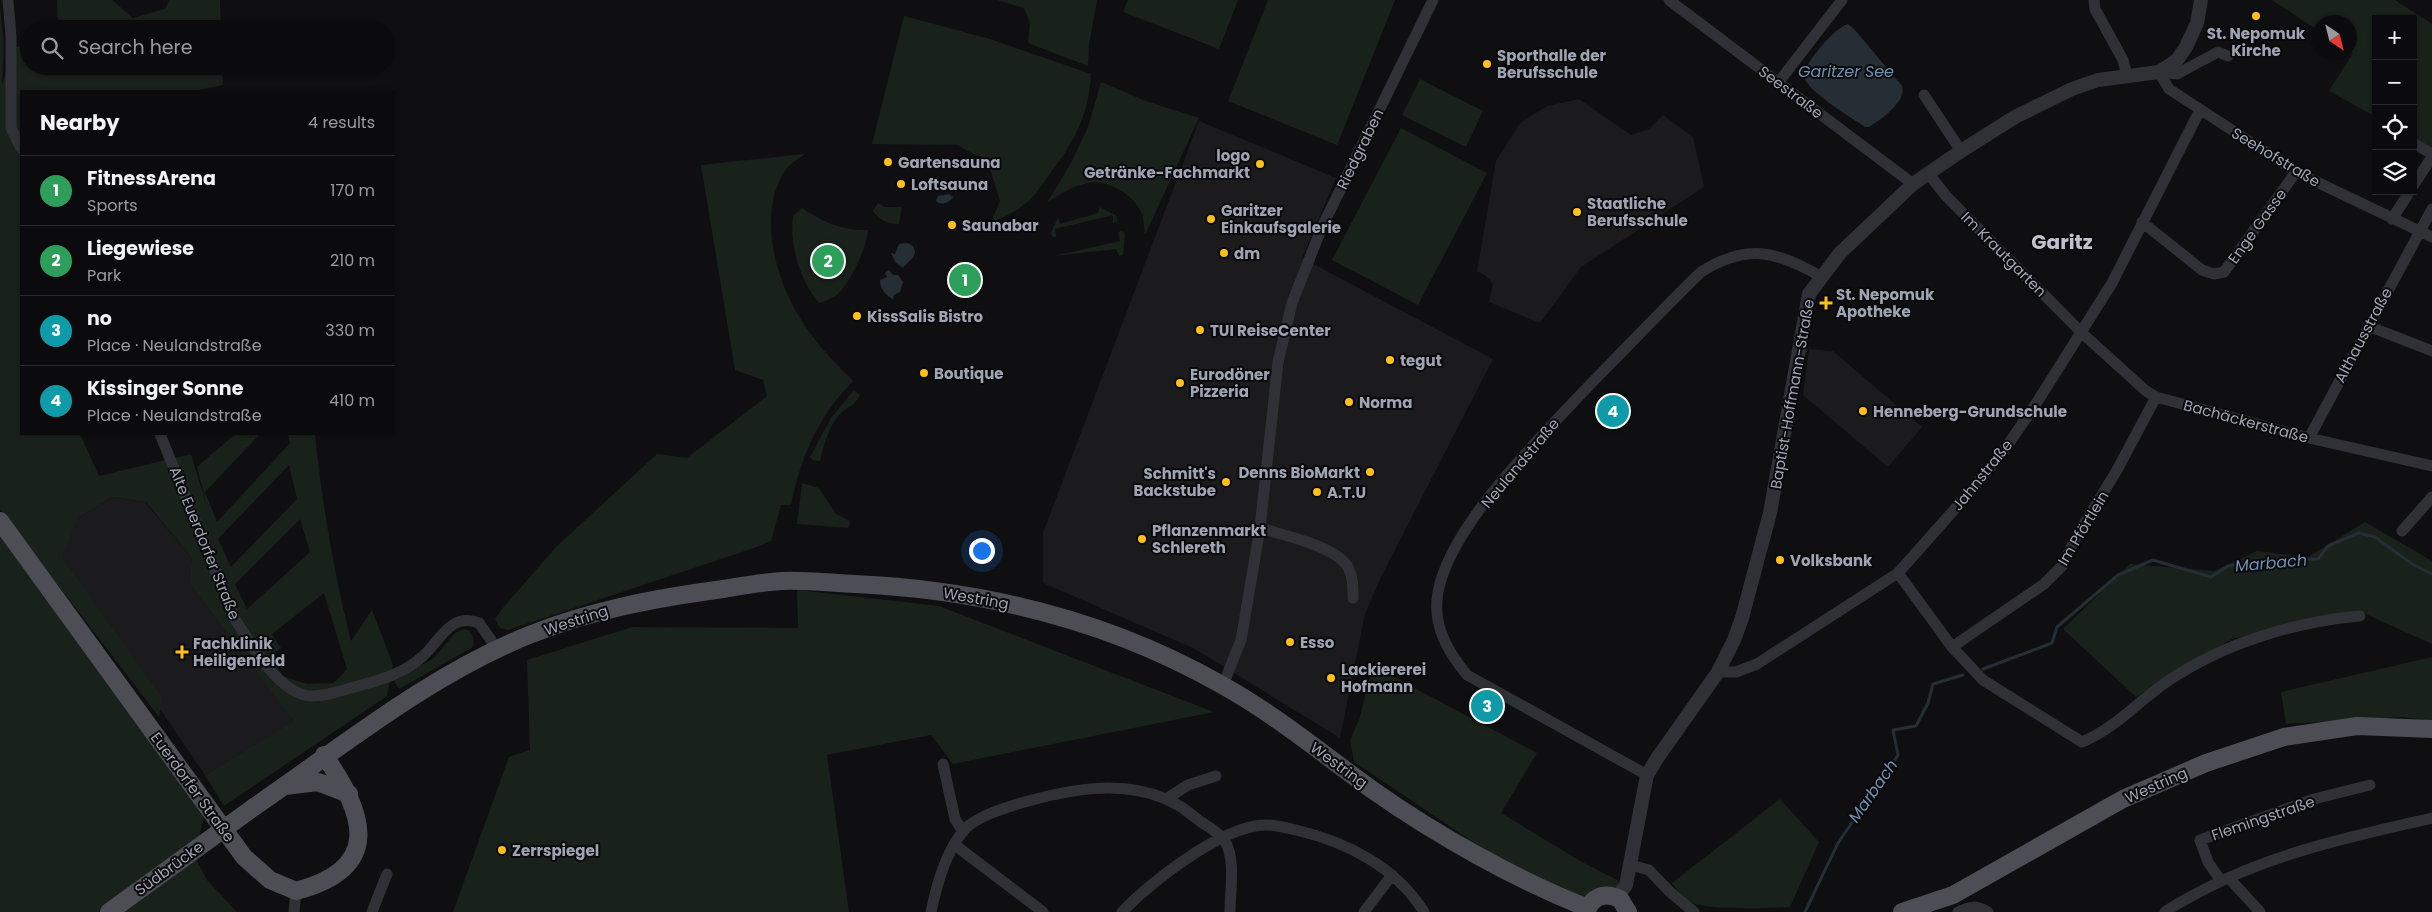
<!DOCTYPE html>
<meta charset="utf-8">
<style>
:root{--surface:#0b0b0d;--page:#141416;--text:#f1f3f6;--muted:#9a9b9d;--line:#2b2b2e;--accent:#0b8043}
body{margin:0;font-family:Poppins,sans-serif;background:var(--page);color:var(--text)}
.controls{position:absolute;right:15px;top:15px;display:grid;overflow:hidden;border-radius:0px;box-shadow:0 1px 4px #0004}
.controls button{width:45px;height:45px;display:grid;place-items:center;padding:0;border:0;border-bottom:1px solid var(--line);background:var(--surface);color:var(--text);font:25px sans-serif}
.compass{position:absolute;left:2312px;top:15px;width:45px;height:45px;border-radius:50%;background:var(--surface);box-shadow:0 1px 4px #0004;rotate:145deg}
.you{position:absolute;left:981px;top:550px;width:18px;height:18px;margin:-12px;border:4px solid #fff;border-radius:50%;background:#1a73e8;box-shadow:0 0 0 8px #1a73e833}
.badge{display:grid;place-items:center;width:32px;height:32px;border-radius:50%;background:var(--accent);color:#fff;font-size:16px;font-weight:700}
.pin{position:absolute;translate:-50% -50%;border:2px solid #fff;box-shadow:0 1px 5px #0006}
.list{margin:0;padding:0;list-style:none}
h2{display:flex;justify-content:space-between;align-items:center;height:65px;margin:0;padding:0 20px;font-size:21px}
h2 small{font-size:16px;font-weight:400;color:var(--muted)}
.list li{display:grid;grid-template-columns:32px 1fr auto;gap:15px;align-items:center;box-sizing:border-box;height:70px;padding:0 20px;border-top:1px solid var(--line)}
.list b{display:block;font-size:19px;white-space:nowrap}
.list p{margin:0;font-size:16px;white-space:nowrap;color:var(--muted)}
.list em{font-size:16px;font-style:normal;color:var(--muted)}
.icon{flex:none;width:28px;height:28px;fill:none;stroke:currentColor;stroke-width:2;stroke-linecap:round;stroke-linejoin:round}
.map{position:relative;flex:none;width:2432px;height:912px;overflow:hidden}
.search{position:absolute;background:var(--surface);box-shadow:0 1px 4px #0004;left:20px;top:20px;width:375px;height:55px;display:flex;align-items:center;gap:12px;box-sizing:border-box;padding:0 18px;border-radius:28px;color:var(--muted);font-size:19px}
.panel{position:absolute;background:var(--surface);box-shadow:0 1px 4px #0004;left:20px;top:90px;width:375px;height:345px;border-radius:0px}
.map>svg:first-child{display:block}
.built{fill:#1b1b1e}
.green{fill:#19211b;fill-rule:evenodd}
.water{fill:#252d35}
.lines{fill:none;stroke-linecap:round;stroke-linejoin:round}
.stream{stroke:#252d35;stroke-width:3}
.minor{stroke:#303136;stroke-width:11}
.tertiary{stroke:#303136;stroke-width:14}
.primary{stroke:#4c4d55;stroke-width:18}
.primary-bridge{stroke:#4c4d55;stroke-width:18}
.poi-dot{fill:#ffc119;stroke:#0a0a0c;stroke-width:2}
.labels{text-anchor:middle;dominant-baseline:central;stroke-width:4;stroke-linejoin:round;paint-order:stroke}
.poi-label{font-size:15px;font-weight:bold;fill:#9fa4b3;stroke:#0a0a0c;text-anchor:start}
.street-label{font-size:15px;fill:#9fa4b3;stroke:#0a0a0c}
.water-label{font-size:16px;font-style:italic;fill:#7290b2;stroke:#0a0a0c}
.district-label{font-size:20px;font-weight:bold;fill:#c0c3cf;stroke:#0a0a0c}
</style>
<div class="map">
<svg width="2432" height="912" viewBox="0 0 2432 912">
<rect width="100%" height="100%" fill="#0f0f11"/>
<path class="built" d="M 1579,99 L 1631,135 L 1649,129 L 1663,115 L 1693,137 L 1704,187 L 1581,267 L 1540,323 L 1489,302 L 1493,284 L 1486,276 L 1477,271 L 1496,161 L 1520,123 L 1547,106 Z
M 1199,121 L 1336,178 L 1302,258 L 1493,359 L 1381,577 L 1365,614 L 1340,738 L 1193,648 L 1043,583 L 1043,533 Z
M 1809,349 L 1833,351 L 1922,427 L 1888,467 L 1803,395 Z
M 112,497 L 145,502 L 192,558 L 189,583 L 295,721 L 205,775 L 55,555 L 78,518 Z"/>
<path class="green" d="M 57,0 L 112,0 L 133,18 L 165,9 L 169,0 L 220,0 L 221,29 L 58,29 Z
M 997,0 L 1097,0 L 1089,45 L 1088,66 L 1028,43 L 1030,23 L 1024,8 Z
M 1128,0 L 1238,0 L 1219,49 L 1123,12 Z
M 1268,0 L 1395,0 L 1337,145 L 1228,101 Z
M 2272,0 L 2395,0 L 2432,24 L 2432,149 L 2413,138 L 2413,19 L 2376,19 L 2376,117 L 2329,91 L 2353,53 L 2350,51 L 2350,22 L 2320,22 L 2319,31 Z
M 0,6 L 4,45 L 2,84 L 16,47 L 29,45 L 29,66 L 222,66 L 223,85 L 194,91 L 21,91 L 21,434 L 80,434 L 99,476 L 191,454 L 208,510 L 197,467 L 235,434 L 260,434 L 205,492 L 217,522 L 290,443 L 288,434 L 315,434 C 322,504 334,573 351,641 L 372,610 L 393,665 L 387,696 L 224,806 L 205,775 L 294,721 L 189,583 L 192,558 L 146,502 L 112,497 L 78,518 L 62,557 L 162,697 L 159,717 L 0,509 ZM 289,465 L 297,499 L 231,567 L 218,539 ZM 300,519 L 310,552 L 247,609 L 235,584 ZM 324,593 L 347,669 L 334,683 L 307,684 L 283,676 L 270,656 L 281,648 L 272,634 Z
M 904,16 L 990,39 L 1091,74 C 1089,117 1072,145 1047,178 C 1040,187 1034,198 1025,204 C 1015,212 1002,218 991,222 L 1000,201 L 987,159 L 973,154 L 958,145 L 872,144 Z
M 1420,79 L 1483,111 L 1466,147 L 1402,115 Z
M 1101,82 L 1146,101 L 1199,118 L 1145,235 C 1144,228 1144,218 1141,212 C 1134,195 1108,179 1089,183 C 1074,185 1060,194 1047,203 L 1072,161 L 1088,127 Z
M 1401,128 L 1487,173 L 1418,305 L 1332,260 Z
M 805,154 C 800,158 791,163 787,168 C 757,208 774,274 797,313 C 812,339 832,360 853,381 C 818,417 801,456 791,505 L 781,505 L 771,541 L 754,548 L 508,630 L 500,628 L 495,619 L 502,609 L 556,547 L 657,454 L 687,458 L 767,396 L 763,380 L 735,370 L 701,165 Z
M 878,203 L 885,207 L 902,207 L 899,224 C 888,224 879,220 873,211 Z
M 1099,207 L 1115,215 L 1118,221 L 1113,223 L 1113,215 L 1055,229 L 1056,237 L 1052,237 L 1051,232 L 1058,218 L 1060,224 L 1098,213 Z
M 802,208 C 823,222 842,231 868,230 C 867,247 852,278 840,292 C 834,298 826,301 819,303 C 800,281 789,244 793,216 Z
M 1122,231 L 1125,233 L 1123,255 L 1119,256 L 1116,249 L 1054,256 L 1120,241 L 1118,232 Z
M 854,390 L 860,395 C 856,405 846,407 840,414 C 828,428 824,444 820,461 L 813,460 L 810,457 L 831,418 Z
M 802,483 L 819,488 L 836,514 L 850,521 L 849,528 L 797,524 Z
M 2365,522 L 2432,561 L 2432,644 L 2359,611 L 2232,639 L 2136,697 L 2063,629 L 2130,564 L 2214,571 L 2257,551 L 2308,557 Z
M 0,535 L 204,816 L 195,857 L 207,880 L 237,912 L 0,912 Z
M 797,590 L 939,606 L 1214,712 L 953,764 L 931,735 L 827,755 L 849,912 L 453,912 L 509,757 L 530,750 L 527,660 L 632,627 L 798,628 Z
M 463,629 L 468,630 C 473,635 475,640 473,647 L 399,689 L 394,681 L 434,658 L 455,633 Z
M 2432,657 L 2432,721 L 2403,717 L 2286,724 L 2281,692 Z
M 1373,666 L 1537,753 L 1501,813 L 1582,862 L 1619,881 L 1613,896 L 1595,901 L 1547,883 L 1485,850 L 1354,762 L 1350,740 L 1359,720 Z
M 1780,799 L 1819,842 L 1790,907 C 1767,908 1717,910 1695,904 C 1686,902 1677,890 1672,883 Z"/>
<path class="water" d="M 1848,24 L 1855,30 L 1902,86 C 1907,101 1882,119 1869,127 L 1865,127 C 1851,117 1807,92 1803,75 C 1806,62 1835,27 1848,24 Z
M 949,194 L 953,197 C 950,203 940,206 936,201 L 938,196 Z
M 907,243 L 913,246 C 919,257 909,260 903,268 L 896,263 L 891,253 L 895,254 L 899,244 Z
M 889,270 L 893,275 L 898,275 L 903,282 L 900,292 L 894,295 L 893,299 C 887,296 880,290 880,280 L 887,277 L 885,273 Z"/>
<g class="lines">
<path class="stream" d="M 1983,669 L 2052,643 L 2057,627 L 2118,575 L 2153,560 L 2211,577 L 2228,566 L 2263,561 L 2318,559 L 2328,546 L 2359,533 L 2375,537 L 2412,564 L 2432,574
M 1805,912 L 1838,843 L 1898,755 L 1893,730 L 1916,726 L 1928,703 L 1933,684 L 1963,675"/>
<path class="minor" d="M 8,0 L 11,36 L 11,128 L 21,148
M 1669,0 L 1913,184
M 2094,0 L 2095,9 L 2123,60 L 2127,75
M 2159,72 L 2169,89 L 2296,172 L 2432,237
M 2159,72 L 2177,74 L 2218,52 L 2228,56
M 1778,83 L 1842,0
M 1924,95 L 1961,151
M 2413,143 L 2432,154
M 1928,173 L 1946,196 L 2082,333 L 2146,391 L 2156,397 L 2309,438 L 2432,466
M 2413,186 L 2432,157
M 2392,219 L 2410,191
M 2142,222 L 2202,270 L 2214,274 L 2224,272 L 2296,172
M 2368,326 L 2432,351
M 160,434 L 235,619 C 250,643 278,693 310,696 C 325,697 343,690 358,686 C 381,680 405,673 423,656 C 441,640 450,612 479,623 L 491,640 L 495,651
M 2309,438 L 2432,209
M 1260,528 C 1283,535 1335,546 1348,567 C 1353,577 1353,587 1353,598
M 2402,531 L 2432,497
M 1898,573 L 1952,647 L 1983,680 L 2082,742 C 2117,727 2137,702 2168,681 C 2224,643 2294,622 2360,616
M 1952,647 L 2044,584 L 2063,565 L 2075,539 L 2117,470 L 2156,397
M 1718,672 L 1736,672 L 1757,664 L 1898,573 L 1970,492 L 2005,449 L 2039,399 L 2112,283 L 2200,110
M 1223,685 L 1241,640 L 1260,528 L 1278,362 L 1292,303 L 1322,227 L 1433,0
M 943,764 L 955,819 L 963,832
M 1647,775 L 1467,675 C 1447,651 1432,624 1438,592 C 1450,527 1536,442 1581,394 C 1621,353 1660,312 1701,272 C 1747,243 1776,251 1820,276
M 1166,799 L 1188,785 L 1216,776
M 955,845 L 1043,912
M 1631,865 L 1649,870 L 1670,892 L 1694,912
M 2229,878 L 2260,912
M 2221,881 L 2208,862 L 2200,840 L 2314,799 L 2370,785
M 294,912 L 296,891
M 372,912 L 387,874
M 931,912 C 937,884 945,854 963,831 C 977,816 1002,809 1021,803 C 1067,790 1120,779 1166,799 C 1179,804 1191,814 1201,822 C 1209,827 1220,833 1225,841 C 1236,861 1230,890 1230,912
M 1122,912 C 1152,881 1213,834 1255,826 C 1270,823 1283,827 1296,830 C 1347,842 1396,867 1424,912
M 1364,912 L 1392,875
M 1958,912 C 1970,906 1976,905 1988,912
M 2165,912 C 2177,903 2192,896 2205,889 C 2276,852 2355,836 2432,818"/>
<path class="tertiary" d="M 1617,897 L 1626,885 L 1647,775 L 1658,757 L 1718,672 L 1734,640 L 1742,618 L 1770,513 L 1809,294 L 1840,253 L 1913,184 L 1961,151 L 2015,117 L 2072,89 L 2098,80 L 2159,72 L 2177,60 L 2186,47 L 2197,23 L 2201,0"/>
<path class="primary" d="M 0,521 L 244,857 L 270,880 L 296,891 C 384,868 365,814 324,755
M 285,786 L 318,782 L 349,794
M 254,807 C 343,746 428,676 529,635 C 592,610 656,598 723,589 C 742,586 762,582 782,581 C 806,580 831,583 855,584 C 984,590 1110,621 1222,685 C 1276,715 1324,755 1374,791 C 1435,834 1518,881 1588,908
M 1586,912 C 1592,897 1604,891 1620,899 L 1628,912
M 1902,912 L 1953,895 L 2123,799 L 2206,763 L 2284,737 L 2357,726 L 2432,729"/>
<path class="primary-bridge" d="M 109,912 L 254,807"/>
</g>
<g class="poi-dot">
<circle cx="2256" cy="16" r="5"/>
<circle cx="1487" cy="64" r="5"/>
<circle cx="888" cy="162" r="5"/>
<circle cx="1260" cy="164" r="5"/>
<circle cx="901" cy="184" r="5"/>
<circle cx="1577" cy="212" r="5"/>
<circle cx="1211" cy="219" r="5"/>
<circle cx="952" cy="225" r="5"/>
<circle cx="1224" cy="253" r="5"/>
<path d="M1823.5 295.5h5v5h5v5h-5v5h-5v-5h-5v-5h5z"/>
<circle cx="857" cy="316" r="5"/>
<circle cx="1200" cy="330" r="5"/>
<circle cx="1390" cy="360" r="5"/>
<circle cx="924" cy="373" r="5"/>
<circle cx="1180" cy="383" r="5"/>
<circle cx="1349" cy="402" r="5"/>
<circle cx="1863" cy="411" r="5"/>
<circle cx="1370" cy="472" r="5"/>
<circle cx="1226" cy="482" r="5"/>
<circle cx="1317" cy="492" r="5"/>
<circle cx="1142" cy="539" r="5"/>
<circle cx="1780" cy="560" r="5"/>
<circle cx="1290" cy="642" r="5"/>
<path d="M179.5 644.5h5v5h5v5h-5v5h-5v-5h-5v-5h5z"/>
<circle cx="1331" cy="678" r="5"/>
<circle cx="502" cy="850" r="5"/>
</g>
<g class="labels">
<g class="poi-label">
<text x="2256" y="33" text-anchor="middle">St. Nepomuk<tspan x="2256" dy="17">Kirche</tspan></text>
<text x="1497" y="55">Sporthalle der<tspan x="1497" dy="17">Berufsschule</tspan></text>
<text x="1250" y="155" text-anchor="end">logo<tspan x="1250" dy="17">Getränke-Fachmarkt</tspan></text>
<text x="898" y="162">Gartensauna</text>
<text x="911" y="184">Loftsauna</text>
<text x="1587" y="203">Staatliche<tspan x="1587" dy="17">Berufsschule</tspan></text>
<text x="1221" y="210">Garitzer<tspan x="1221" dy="17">Einkaufsgalerie</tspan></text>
<text x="962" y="225">Saunabar</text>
<text x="1234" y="253">dm</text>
<text x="1836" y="294">St. Nepomuk<tspan x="1836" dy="17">Apotheke</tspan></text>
<text x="867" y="316">KissSalis Bistro</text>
<text x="1210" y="330">TUI ReiseCenter</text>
<text x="1400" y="360">tegut</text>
<text x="934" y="373">Boutique</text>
<text x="1190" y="374">Eurodöner<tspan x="1190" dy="17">Pizzeria</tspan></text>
<text x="1359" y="402">Norma</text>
<text x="1873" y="411">Henneberg-Grundschule</text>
<text x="1360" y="472" text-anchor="end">Denns BioMarkt</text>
<text x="1216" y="473" text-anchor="end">Schmitt's<tspan x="1216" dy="17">Backstube</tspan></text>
<text x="1327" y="492">A.T.U</text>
<text x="1152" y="530">Pflanzenmarkt<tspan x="1152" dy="17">Schlereth</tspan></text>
<text x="1790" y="560">Volksbank</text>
<text x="1300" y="642">Esso</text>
<text x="193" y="643">Fachklinik<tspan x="193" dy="17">Heiligenfeld</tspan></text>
<text x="1341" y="669">Lackiererei<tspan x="1341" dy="17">Hofmann</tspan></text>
<text x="512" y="850">Zerrspiegel</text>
</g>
<g class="street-label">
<text transform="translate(1791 92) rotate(37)">Seestraße</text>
<text transform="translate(1360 149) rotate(-64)">Riedgraben</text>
<text transform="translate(2276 157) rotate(31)">Seehofstraße</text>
<text transform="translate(2257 226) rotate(-54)">Enge Gasse</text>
<text transform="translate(2004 254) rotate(45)">Im Krautgarten</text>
<text transform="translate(2363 335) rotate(-62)">Althausstraße</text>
<text transform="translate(1792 394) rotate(-80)">Baptist-Hoffmann-Straße</text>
<text transform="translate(2246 421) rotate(15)">Bachäckerstraße</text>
<text transform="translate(1520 463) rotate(-50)">Neulandstraße</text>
<text transform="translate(1982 475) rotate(-51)">Jahnstraße</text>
<text transform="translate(2083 528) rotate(-59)">Im Pförtlein</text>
<text transform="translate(205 543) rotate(68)">Alte Euerdorfer Straße</text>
<text transform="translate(976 598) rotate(10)">Westring</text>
<text transform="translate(576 620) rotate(-18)">Westring</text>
<text transform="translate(1339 765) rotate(36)">Westring</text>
<text transform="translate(2156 785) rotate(-24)">Westring</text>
<text transform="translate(193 787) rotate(54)">Euerdorfer Straße</text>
<text transform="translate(2263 818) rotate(-19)">Flemingstraße</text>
<text transform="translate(169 868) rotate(-36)">Südbrücke</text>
</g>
<g class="water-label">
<text x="1846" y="71">Garitzer See</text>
<text transform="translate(2271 563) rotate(-5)">Marbach</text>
<text transform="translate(1873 791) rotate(-55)">Marbach</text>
</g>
<g class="district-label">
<text x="2062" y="242">Garitz</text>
</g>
</g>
</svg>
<div class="controls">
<button>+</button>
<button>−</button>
<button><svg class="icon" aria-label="locate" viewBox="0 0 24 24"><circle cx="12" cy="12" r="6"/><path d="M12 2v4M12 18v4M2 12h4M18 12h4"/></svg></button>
<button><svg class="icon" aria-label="layers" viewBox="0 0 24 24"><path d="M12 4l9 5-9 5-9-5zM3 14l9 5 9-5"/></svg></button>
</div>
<svg class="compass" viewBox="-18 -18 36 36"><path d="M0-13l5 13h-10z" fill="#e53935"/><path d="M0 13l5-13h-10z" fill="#9a9b9d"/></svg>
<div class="you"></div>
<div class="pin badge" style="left:965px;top:280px;background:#2e9e5b">1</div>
<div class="pin badge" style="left:828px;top:261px;background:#2e9e5b">2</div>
<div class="pin badge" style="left:1487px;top:706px;background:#0f9aa8">3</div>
<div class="pin badge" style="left:1613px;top:411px;background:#0f9aa8">4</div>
<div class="search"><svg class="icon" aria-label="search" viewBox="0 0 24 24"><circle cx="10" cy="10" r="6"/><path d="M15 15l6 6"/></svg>Search here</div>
<section class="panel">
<h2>Nearby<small>4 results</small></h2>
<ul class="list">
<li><span class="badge" style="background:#2e9e5b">1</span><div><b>FitnessArena</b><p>Sports</p></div><em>170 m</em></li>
<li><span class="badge" style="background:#2e9e5b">2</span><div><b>Liegewiese</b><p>Park</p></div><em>210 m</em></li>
<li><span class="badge" style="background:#0f9aa8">3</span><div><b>no</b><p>Place · Neulandstraße</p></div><em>330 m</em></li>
<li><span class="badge" style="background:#0f9aa8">4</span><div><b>Kissinger Sonne</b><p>Place · Neulandstraße</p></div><em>410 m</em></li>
</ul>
</section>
</div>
